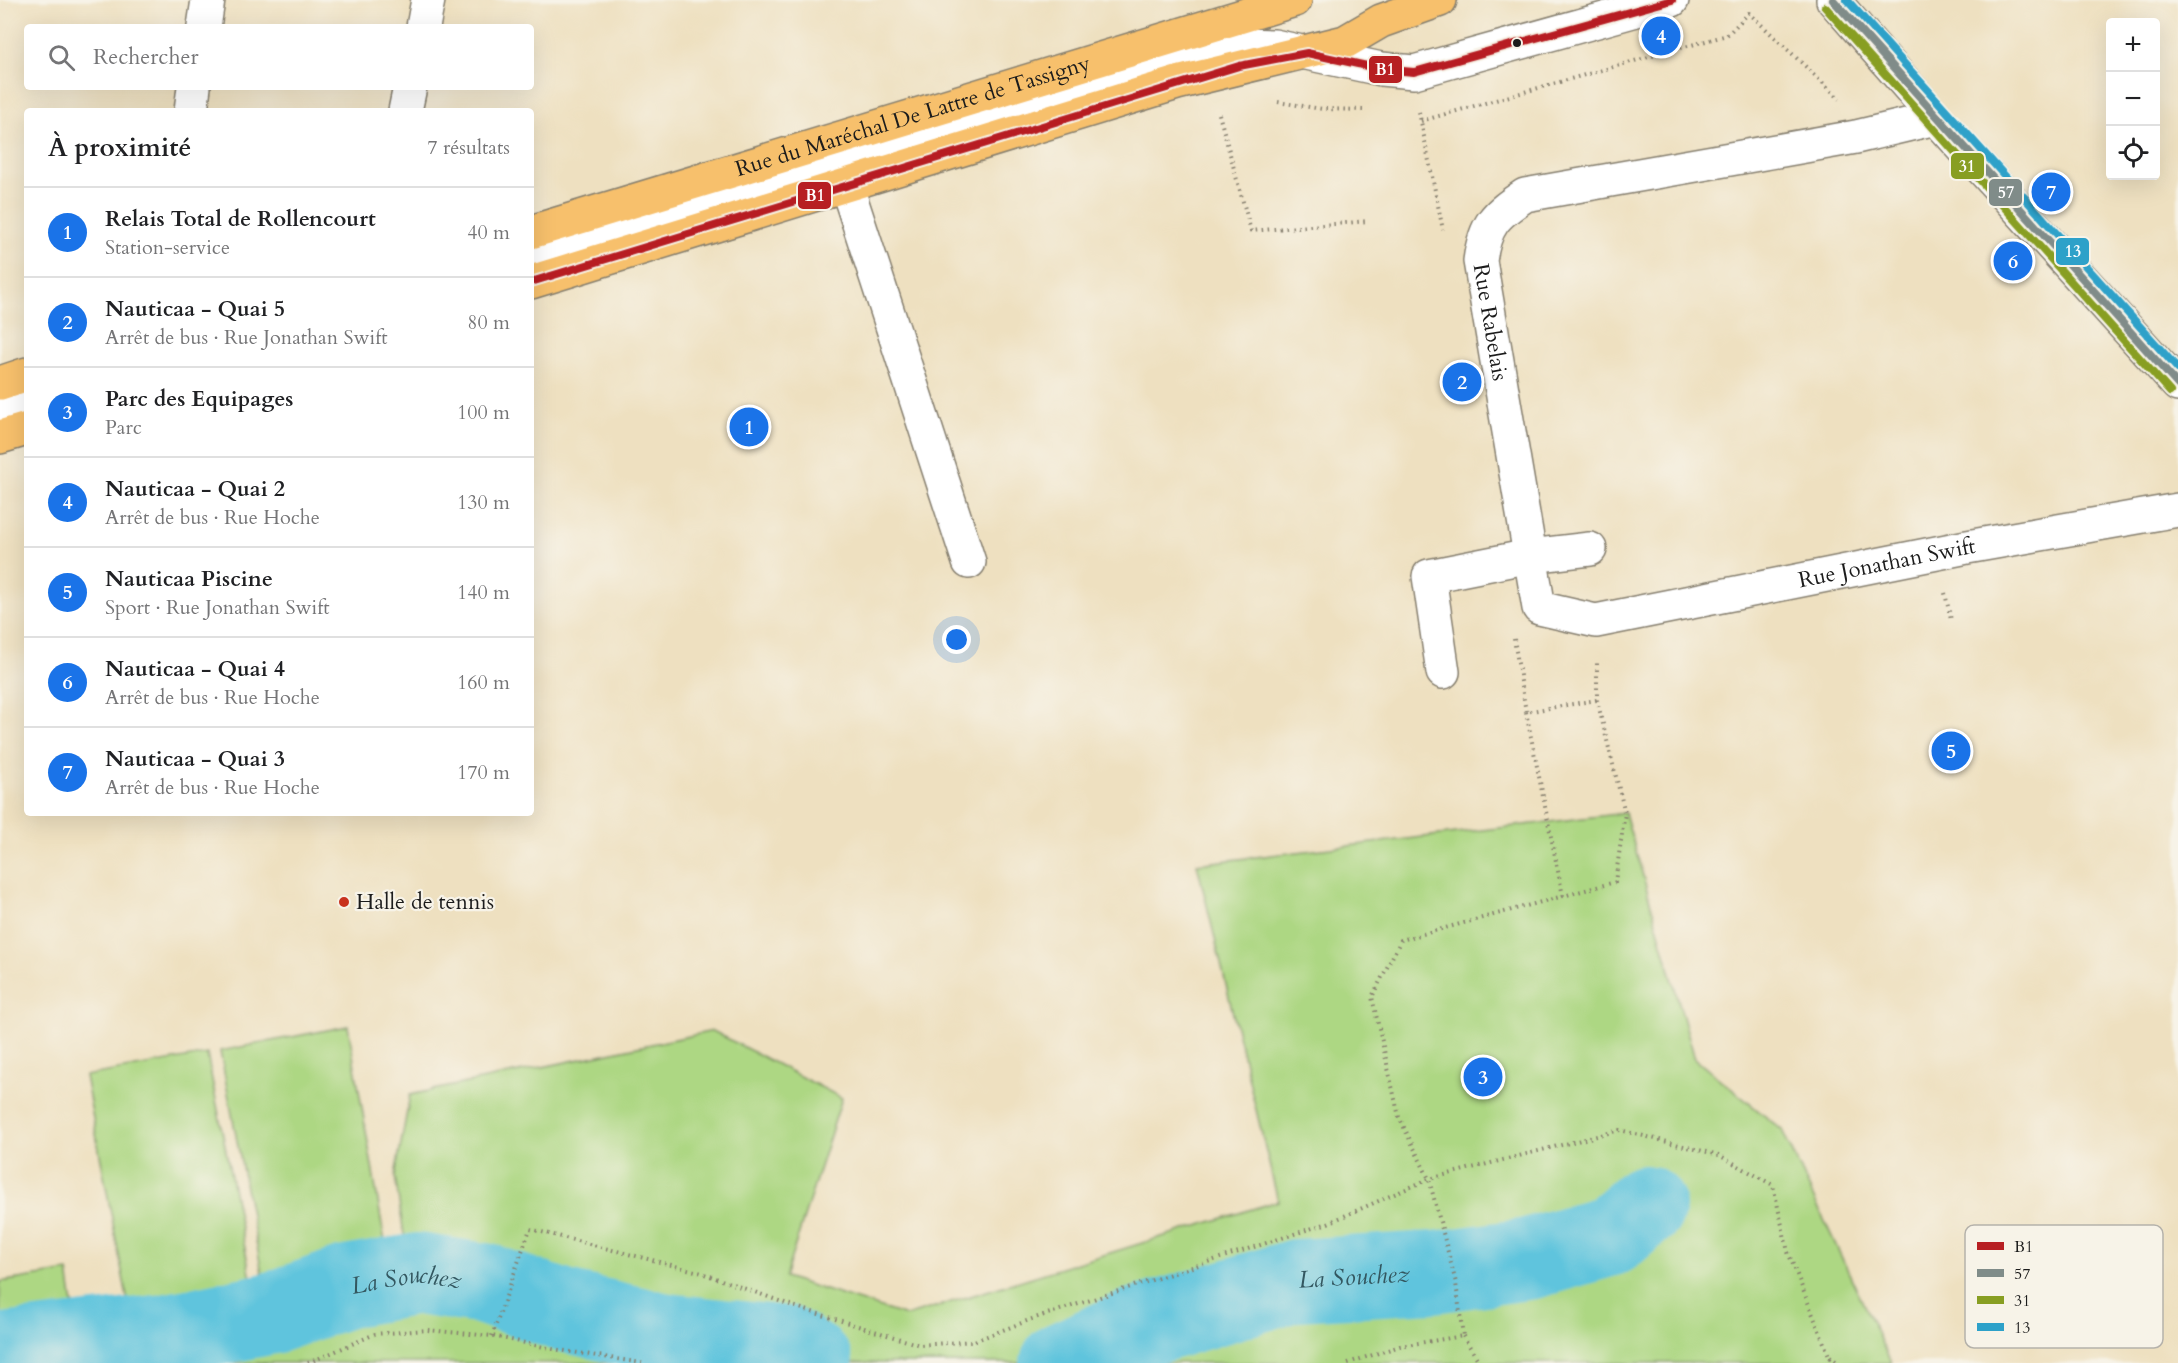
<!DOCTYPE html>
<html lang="fr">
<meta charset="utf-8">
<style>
:root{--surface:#fff;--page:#f2f2f2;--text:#202124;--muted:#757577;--line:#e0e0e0;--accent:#1a73e8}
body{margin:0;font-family:Cardo,serif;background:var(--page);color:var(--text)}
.controls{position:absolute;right:18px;top:18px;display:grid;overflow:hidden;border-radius:6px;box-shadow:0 6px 24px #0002}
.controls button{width:54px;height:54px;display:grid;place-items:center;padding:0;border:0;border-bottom:2px solid var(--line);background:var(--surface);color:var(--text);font:30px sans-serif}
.you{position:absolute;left:957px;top:640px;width:21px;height:21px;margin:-15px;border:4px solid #fff;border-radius:50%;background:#1a73e8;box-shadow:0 0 0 9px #1a73e833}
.badge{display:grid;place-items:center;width:39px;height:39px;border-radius:50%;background:var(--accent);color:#fff;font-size:20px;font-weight:700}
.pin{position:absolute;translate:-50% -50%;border:3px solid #fff;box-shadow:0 2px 6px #0006}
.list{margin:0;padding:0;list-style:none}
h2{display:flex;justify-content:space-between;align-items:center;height:78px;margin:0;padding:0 24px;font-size:26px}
h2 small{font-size:20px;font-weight:400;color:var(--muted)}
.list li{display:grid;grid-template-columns:39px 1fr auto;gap:18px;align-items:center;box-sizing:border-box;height:90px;padding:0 24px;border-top:2px solid var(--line)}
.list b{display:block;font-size:22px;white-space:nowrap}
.list p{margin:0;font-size:20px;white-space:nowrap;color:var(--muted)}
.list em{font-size:20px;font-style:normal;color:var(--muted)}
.icon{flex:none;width:33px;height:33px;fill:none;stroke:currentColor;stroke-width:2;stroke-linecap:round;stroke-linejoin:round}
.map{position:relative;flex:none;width:2178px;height:1363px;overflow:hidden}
.search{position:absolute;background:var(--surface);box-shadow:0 6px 24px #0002;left:24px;top:24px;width:510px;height:66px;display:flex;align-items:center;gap:15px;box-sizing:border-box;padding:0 21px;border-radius:6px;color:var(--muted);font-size:22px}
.panel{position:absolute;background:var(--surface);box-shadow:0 6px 24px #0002;left:24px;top:108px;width:510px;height:708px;border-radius:6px}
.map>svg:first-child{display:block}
.green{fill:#add783;stroke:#647a50;stroke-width:1.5}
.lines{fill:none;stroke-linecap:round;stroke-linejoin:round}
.river{stroke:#5fc4dd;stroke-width:82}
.minor-casing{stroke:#857e6e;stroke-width:36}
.major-casing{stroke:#857e6e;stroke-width:36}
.path{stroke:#857e6e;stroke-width:4;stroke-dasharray:1.5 4.5;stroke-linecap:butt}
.minor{stroke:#fff;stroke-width:33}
.major{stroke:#f7c06c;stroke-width:33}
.bus-1-casing{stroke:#f7f3e8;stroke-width:12}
.bus-2-casing{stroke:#f7f3e8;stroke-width:12}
.bus-3-casing{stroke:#f7f3e8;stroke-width:12}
.bus-4-casing{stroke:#f7f3e8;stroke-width:12}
.bus-1{stroke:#b71f22;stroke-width:8}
.bus-2{stroke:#808c89;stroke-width:8}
.bus-3{stroke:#889e22;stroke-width:8}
.bus-4{stroke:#2da1c9;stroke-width:8}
.bus-dot{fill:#1c1c1c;stroke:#f7f3e8;stroke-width:2}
.poi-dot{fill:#c8321e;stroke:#f7f3e8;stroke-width:2}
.labels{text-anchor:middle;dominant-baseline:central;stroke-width:4.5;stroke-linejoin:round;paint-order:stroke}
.street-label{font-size:22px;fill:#1c1c1c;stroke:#f7f3e8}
.poi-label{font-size:22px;fill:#1c1c1c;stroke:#f7f3e8;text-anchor:start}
.water-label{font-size:24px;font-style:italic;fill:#335760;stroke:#f7f3e8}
.key{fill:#f7f3e8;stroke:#b5b2ab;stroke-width:1.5}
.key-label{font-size:16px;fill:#1c1c1c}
.line-badge{stroke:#f7f3e8;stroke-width:2}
.badge-label{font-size:16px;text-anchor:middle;font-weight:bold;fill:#fff}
</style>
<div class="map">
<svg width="2178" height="1363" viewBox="0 0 2178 1363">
<rect width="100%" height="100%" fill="#f7f3e8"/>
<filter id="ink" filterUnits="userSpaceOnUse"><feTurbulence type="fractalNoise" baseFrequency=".0167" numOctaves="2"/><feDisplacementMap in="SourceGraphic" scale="12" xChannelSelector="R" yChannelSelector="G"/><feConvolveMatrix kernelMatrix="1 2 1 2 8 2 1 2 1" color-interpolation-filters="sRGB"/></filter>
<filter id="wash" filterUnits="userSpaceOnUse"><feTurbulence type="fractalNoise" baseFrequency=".008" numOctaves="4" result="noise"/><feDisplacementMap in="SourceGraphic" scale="24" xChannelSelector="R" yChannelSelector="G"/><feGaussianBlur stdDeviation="1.35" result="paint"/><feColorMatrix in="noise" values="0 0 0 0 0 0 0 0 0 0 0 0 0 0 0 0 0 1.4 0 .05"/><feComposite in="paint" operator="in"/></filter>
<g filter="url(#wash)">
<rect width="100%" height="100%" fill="#eee0c0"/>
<path class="green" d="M 1625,813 L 1695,1059 L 1782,1130 L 1891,1363 L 0,1363 L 0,1282 L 68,1271 L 77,1332 L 409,1267 L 395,1176 L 410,1095 L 713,1031 L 842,1098 L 785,1277 L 906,1316 L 1278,1201 L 1197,864 Z
M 348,1026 L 387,1254 L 263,1278 L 220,1051 Z
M 207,1054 L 252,1284 L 129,1308 L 85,1076 Z"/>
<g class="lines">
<g class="river">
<path id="s1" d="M 0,1362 L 12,1353 L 165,1335 L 272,1313 L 346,1287 L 418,1274 L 485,1284 L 564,1311 L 666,1334 L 787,1347 L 812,1363"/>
<path id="s2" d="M 1061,1363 L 1138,1328 L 1296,1280 L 1434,1272 L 1528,1259 L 1611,1235 L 1645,1206"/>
</g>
</g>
</g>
<g filter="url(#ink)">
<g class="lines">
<defs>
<g id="minor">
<path d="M 1833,0 L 1936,118 L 2178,385"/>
<path d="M 204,27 L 208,0"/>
<path d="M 423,27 L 428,0"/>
<path d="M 191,111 L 194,87"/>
<path d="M 405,111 L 410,87"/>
<path id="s3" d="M 1936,118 L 1856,137 L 1525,195 C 1495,215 1485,224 1480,261 L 1539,608 L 1596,621 L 1967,547 L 2178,510"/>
<path d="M 846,184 L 969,562"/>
<path d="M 531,254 L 622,229 L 1208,49 L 1243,45 L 1274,46 L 1381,69 L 1414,72 L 1672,0"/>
<path d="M 0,413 L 27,405"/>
<path d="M 1443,672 L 1429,576 L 1530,556 L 1590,549"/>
</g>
<g id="major">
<path id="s4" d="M 531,232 L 1295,0"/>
<path d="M 531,282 L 1177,83 L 1345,42 L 1381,21 L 1440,0"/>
<path d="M 0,383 L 27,374"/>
<path d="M 0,437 L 27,429"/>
</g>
</defs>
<use href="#minor" class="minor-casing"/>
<use href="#major" class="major-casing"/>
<path class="path" d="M 1278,102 L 1322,109 L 1366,110
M 1419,112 L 1443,230
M 1219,114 L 1251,231 L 1369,221
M 1421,121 L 1727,35 L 1749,13 L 1840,99
M 1945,593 L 1951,620
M 1514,639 L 1526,712 L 1597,700
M 1526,712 L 1563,896
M 492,1336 L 530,1229 L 699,1272 L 796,1307 L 920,1345 L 974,1341 L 1032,1319 L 1328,1223 L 1429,1179 L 1620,1130 L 1719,1155 L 1773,1185 L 1788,1252 L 1832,1363
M 1463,1336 L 1480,1363
M 1830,1356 L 1838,1363
M 308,1363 L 375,1334 L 427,1330 L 492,1336 L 553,1349 L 642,1363
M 1348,1363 L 1400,1346 L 1463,1336 L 1456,1283 L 1429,1179 L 1399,1117 L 1372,997 L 1401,940 L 1615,882 L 1625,813 L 1597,700 L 1597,660"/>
<use href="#minor" class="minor"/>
<use href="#major" class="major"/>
<defs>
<path id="bus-1" d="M 531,282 L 1239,66 L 1307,53 L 1381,69 L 1414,72 L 1672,0"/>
<path id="bus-2" d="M 1833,0 L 2178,385"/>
<path id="bus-3" d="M 1825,7 L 2170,392"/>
<path id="bus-4" d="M 1847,0 L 2178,369"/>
</defs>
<use href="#bus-1" class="bus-1-casing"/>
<use href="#bus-2" class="bus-2-casing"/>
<use href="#bus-3" class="bus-3-casing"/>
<use href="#bus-4" class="bus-4-casing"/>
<use href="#bus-1" class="bus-1"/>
<use href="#bus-2" class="bus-2"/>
<use href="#bus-3" class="bus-3"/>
<use href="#bus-4" class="bus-4"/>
</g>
</g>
<circle class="bus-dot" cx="1517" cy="43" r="5"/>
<circle class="poi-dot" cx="344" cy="902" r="6"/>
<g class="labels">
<g class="street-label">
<text stroke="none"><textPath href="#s4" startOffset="399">Rue du Maréchal De Lattre de Tassigny</textPath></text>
<text stroke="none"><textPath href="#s3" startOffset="564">Rue Rabelais</textPath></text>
<text stroke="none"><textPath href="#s3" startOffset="1209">Rue Jonathan Swift</textPath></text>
</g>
<g class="poi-label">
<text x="356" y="902">Halle de tennis</text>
</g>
<g class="water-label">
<text stroke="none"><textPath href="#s2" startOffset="308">La Souchez</textPath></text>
<text stroke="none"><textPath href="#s1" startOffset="418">La Souchez</textPath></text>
</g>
</g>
<rect x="1965" y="1225" width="198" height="123" rx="9" class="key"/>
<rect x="1977" y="1242" width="27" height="8" fill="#b71f22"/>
<rect x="1977" y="1269" width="27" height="8" fill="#808c89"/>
<rect x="1977" y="1296" width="27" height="8" fill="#889e22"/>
<rect x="1977" y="1323" width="27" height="8" fill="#2da1c9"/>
<g class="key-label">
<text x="2014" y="1252">B1</text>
<text x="2014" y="1279">57</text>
<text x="2014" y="1306">31</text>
<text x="2014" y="1333">13</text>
</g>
<g class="line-badge">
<rect x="1368" y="55" width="35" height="29" rx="6" fill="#b71f22"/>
<rect x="1950" y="152" width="35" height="28" rx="6" fill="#889e22"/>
<rect x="1988" y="178" width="35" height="29" rx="6" fill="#808c89"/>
<rect x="797" y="181" width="35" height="29" rx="6" fill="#b71f22"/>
<rect x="2055" y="237" width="35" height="29" rx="6" fill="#2da1c9"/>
</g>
<g class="badge-label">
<text x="1385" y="75">B1</text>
<text x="1967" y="172">31</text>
<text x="2006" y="198">57</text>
<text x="815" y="201">B1</text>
<text x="2073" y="257">13</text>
</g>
</svg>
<div class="controls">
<button>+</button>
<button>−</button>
<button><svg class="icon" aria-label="locate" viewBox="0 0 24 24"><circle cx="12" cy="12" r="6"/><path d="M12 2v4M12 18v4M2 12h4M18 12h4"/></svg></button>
</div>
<div class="you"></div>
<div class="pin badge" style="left:749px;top:427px">1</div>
<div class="pin badge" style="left:1462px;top:382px">2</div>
<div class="pin badge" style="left:1483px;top:1077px">3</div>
<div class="pin badge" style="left:1661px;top:36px">4</div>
<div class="pin badge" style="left:1951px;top:751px">5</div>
<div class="pin badge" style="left:2013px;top:261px">6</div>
<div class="pin badge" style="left:2051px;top:192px">7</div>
<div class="search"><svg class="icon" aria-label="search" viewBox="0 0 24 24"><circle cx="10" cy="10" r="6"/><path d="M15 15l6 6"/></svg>Rechercher</div>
<section class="panel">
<h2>À proximité<small>7 résultats</small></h2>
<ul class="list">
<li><span class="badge">1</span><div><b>Relais Total de Rollencourt</b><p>Station-service</p></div><em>40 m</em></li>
<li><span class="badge">2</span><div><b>Nauticaa - Quai 5</b><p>Arrêt de bus · Rue Jonathan Swift</p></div><em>80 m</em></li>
<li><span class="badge">3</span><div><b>Parc des Equipages</b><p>Parc</p></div><em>100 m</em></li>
<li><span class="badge">4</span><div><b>Nauticaa - Quai 2</b><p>Arrêt de bus · Rue Hoche</p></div><em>130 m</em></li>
<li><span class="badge">5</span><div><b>Nauticaa Piscine</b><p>Sport · Rue Jonathan Swift</p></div><em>140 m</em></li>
<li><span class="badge">6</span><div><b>Nauticaa - Quai 4</b><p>Arrêt de bus · Rue Hoche</p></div><em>160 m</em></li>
<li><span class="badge">7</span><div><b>Nauticaa - Quai 3</b><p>Arrêt de bus · Rue Hoche</p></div><em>170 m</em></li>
</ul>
</section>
</div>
